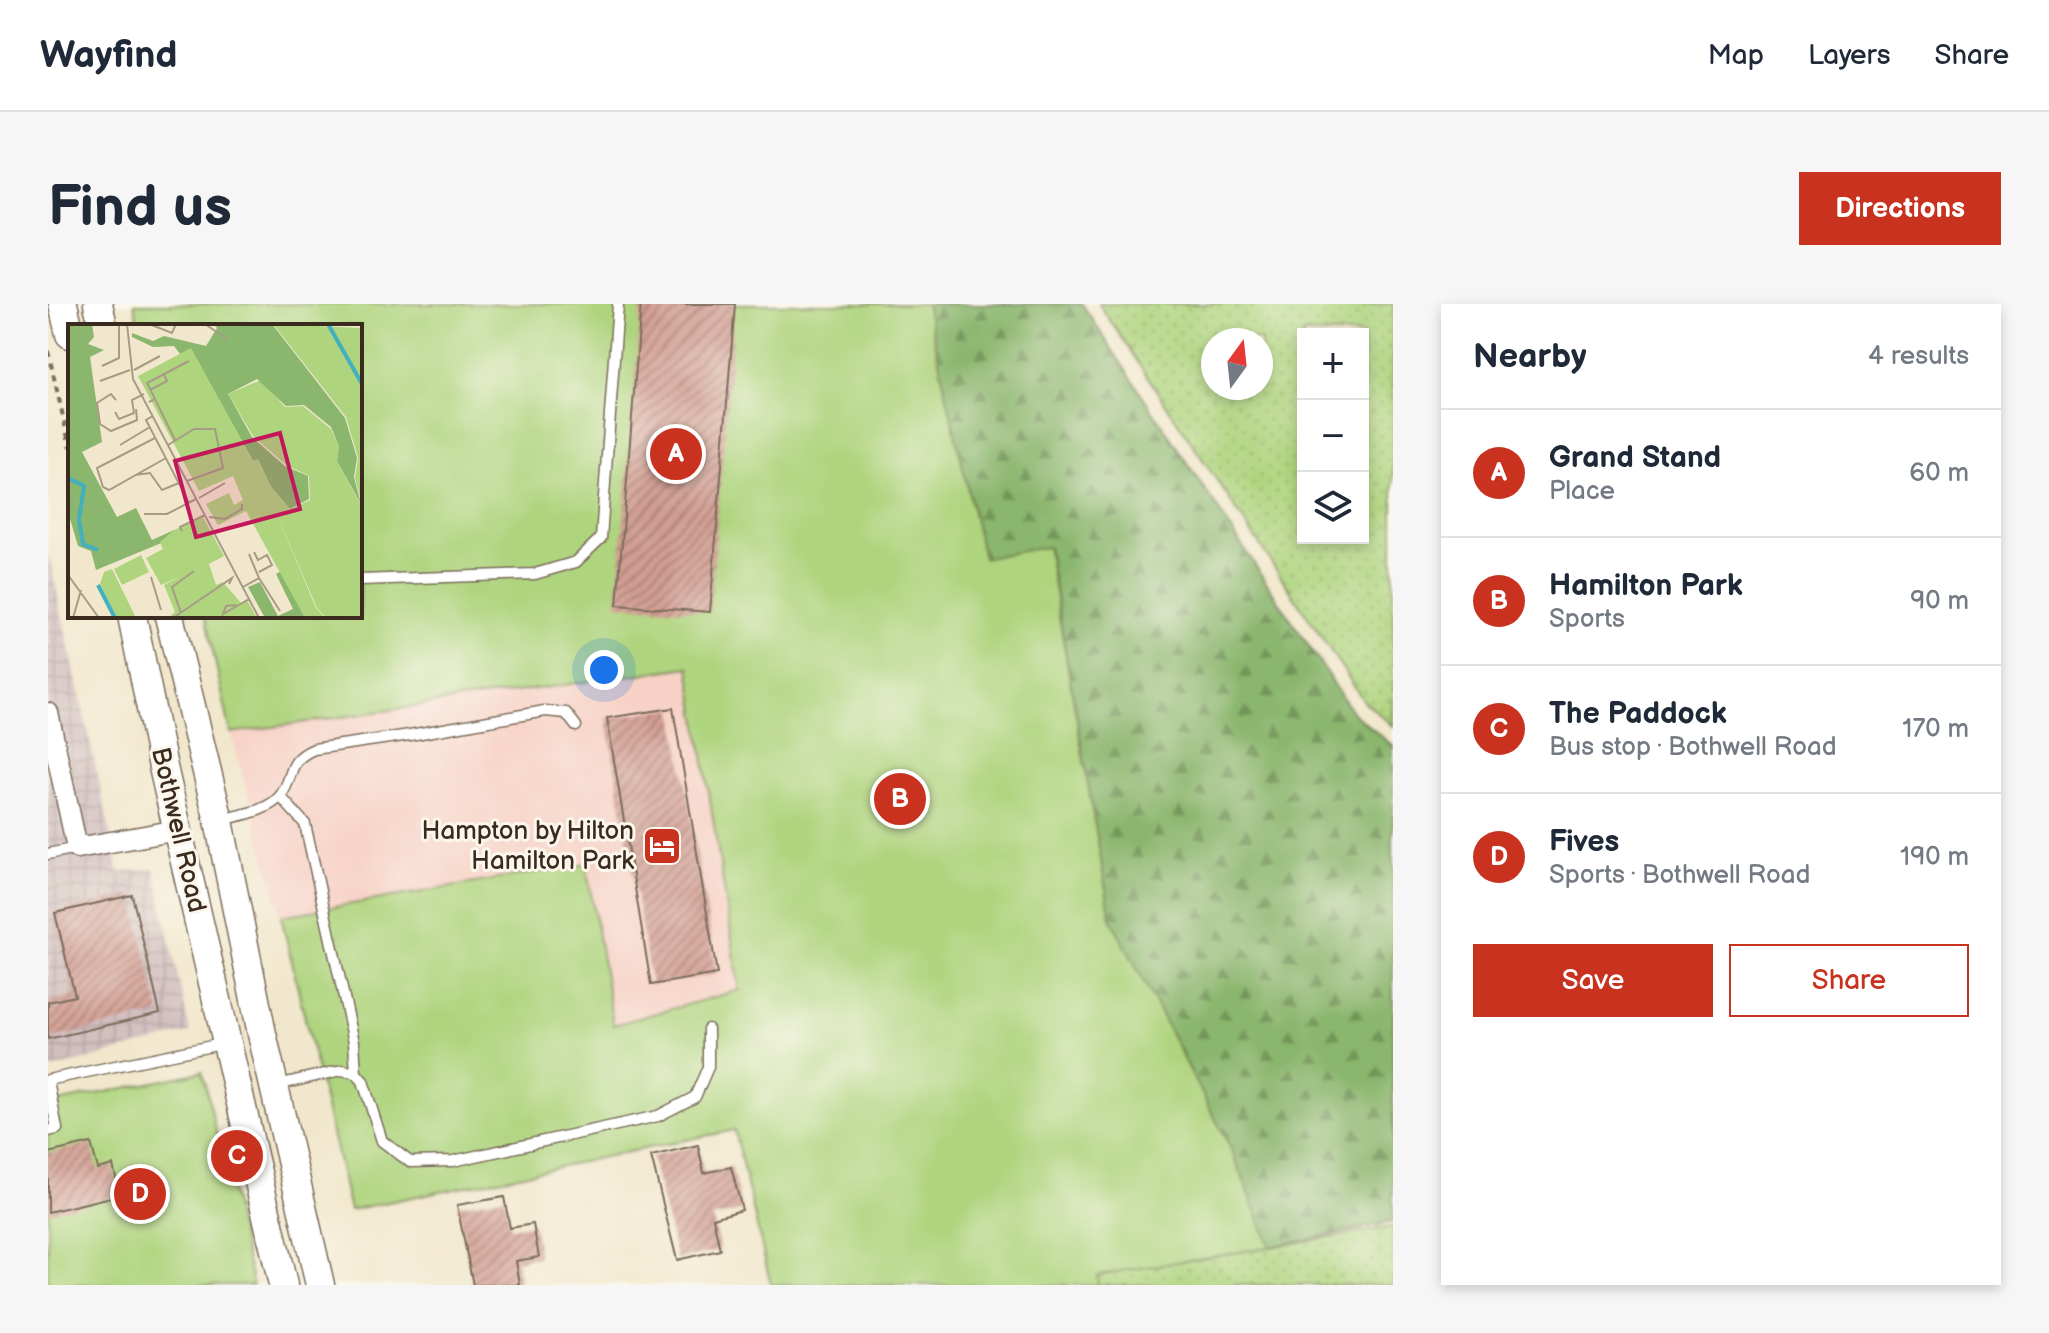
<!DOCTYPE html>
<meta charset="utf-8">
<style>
:root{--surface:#fff;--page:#f6f6f7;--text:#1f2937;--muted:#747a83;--line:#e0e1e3;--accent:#c8321e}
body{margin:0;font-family:"Balsamiq Sans",sans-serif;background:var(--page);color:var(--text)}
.controls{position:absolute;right:24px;top:24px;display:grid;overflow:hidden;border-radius:0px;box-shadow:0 4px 12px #0003}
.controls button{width:72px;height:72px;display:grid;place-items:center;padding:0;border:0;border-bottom:2px solid var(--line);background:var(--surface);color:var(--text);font:40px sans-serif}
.compass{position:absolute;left:1153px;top:24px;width:72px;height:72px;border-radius:50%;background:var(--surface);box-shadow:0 4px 12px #0003;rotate:15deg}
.you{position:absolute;left:556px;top:366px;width:28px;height:28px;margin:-20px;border:6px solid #fff;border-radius:50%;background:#1a73e8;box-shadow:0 0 0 12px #1a73e833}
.badge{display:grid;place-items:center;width:52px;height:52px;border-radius:50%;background:var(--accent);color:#fff;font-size:26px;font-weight:700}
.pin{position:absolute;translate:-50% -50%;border:4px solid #fff;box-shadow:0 2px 8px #0006}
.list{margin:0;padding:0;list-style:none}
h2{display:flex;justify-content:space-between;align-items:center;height:104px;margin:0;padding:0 32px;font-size:34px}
h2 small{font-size:26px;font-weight:400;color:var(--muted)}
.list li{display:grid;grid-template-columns:52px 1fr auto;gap:24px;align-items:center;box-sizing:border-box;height:128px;padding:0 32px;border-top:2px solid var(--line)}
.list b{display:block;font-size:30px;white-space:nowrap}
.list p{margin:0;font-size:26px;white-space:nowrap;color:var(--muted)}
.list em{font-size:26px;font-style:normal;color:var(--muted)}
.actions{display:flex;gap:16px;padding:24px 32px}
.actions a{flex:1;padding:18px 0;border:2px solid var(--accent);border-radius:0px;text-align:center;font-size:28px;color:var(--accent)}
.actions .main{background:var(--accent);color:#fff}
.icon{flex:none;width:44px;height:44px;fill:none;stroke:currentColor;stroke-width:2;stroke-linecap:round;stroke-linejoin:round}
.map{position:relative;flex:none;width:1345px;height:981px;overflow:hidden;border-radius:0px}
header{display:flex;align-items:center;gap:48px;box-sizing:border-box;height:112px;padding:0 40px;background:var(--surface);border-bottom:2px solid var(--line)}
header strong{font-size:38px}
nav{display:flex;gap:44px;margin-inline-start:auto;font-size:28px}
.intro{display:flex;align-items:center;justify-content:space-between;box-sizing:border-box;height:192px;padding:0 48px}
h1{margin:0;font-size:56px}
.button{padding:20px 36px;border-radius:0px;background:var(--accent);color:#fff;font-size:28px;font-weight:700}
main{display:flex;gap:48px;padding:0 48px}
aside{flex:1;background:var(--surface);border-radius:0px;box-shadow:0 4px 12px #0003}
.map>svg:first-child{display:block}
.built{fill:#f7d1c6}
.industrial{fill:url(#industrial-grid)}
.grass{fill:url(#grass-dots);stroke:#747f4e;stroke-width:2;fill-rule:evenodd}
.forest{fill:url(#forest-firs);stroke:#627046;stroke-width:2}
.park{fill:#aed47e;stroke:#747f4e;stroke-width:2}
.building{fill:url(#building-hatch)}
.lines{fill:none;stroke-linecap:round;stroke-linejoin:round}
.lane-casing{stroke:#7b6c5b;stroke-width:13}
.street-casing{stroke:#7b6c5b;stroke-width:23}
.secondary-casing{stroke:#7b6c5b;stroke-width:31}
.path{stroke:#7b6c5b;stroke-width:4;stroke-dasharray:6 6;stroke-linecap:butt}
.lane{stroke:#fff;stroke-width:10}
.street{stroke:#fff;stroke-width:20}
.secondary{stroke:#fff;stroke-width:28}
.labels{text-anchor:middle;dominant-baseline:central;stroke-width:6;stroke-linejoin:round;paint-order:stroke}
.street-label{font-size:26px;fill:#3b2a1e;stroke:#fbf7ec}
.poi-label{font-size:26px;fill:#3b2a1e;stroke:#fbf7ec;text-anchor:end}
.inset-river{fill:none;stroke:#42b0be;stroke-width:4}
.inset-road{fill:none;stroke:#a89b86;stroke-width:2}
.view{fill:#c2185b;fill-opacity:0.15;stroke:#c2185b;stroke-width:4}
.inset-edge{fill:none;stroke:#3b2a1e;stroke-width:4}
</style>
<header>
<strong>Wayfind</strong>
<nav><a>Map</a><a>Layers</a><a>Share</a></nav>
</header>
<div class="intro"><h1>Find us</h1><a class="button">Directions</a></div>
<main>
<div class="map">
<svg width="1345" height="981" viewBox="0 0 1345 981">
<defs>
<pattern id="industrial-grid" width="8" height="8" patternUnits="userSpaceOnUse" patternTransform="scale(2)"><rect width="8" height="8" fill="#d2bfbf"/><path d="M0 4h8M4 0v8" fill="none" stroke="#b5a4a4"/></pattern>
<pattern id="grass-dots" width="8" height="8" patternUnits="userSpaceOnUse" patternTransform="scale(2)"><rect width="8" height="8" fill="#aed47e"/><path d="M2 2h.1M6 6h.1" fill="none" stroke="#97b66c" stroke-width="1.8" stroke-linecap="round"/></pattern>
<pattern id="forest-firs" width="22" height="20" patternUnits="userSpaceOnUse" patternTransform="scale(2)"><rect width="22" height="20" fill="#8ab66d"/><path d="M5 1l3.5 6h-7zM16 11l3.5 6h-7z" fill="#729459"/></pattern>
<pattern id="building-hatch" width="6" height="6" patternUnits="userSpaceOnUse" patternTransform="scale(2)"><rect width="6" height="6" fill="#d19d92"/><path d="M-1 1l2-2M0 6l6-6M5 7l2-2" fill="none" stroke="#ab8077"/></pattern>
</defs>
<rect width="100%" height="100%" fill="#fbf7ec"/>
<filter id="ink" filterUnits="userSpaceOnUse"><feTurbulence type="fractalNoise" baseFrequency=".0125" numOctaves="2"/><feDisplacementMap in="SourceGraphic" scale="16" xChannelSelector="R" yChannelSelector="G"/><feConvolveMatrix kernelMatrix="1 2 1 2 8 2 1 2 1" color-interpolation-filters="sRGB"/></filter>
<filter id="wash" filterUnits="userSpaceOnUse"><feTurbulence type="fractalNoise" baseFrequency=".006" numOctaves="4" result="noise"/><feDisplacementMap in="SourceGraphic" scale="32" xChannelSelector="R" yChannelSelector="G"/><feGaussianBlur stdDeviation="1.8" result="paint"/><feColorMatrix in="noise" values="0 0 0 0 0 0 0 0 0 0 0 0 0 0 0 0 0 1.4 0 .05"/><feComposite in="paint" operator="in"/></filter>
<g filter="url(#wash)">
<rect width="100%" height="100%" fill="#f1e7cc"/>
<path class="built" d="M 641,362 L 692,685 L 565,722 L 538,561 L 233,612 L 183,429 Z"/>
<path class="industrial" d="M 0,248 L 71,568 L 106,564 L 142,728 L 0,766 Z"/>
<path class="grass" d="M 1051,0 L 1345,0 L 1345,422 L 1316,397 ZM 1255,30 L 1315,30 L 1315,234 L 1255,234 ZM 1165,36 L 1213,36 L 1213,84 L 1165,84 Z
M 1345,923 L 1345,981 L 1050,981 L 1048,971 Z"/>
<path class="forest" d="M 878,0 L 1034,0 L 1305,409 L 1345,442 L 1345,918 L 1222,943 L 1185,849 L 1063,615 L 1000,244 L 935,254 Z"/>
<path class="park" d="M 86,0 L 878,0 L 935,254 L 999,243 L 1063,615 L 1185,849 L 1222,943 L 1049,971 L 1050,981 L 723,981 L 686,826 L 302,906 L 233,612 L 538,560 L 565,721 L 692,686 L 641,363 L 183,429 L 157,312 L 312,312 L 312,22 L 91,22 Z
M 154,768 L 205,981 L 0,981 L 0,800 Z"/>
<g id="blocks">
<path class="building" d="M 593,0 L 687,0 L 662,308 L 569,301 Z
M 625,404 L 669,670 L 603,681 L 559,414 Z
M 84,591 L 112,709 L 0,735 L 0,698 L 27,692 L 7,609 Z
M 43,839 L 50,865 L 65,861 L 72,891 L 0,908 L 0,849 Z
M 650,841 L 656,869 L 683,863 L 694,906 L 665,914 L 672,946 L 629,956 L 603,852 Z
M 456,893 L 462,924 L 485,920 L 491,953 L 468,957 L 472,981 L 425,981 L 409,901 Z"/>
</g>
</g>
<g filter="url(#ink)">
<use href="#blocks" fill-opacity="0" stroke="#7b6c5b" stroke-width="2"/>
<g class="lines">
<defs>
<path id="lane" d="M 312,276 L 487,270 L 528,258 L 553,234 L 570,0
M 232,492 L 257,520 L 306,738 L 308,769
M 173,516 C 191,511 220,508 233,491 C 247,471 238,457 266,445 L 362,431 L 497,407 L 518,409 L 528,422
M 0,550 L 29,544
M 0,776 L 178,739
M 0,777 L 9,825 L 0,827
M 229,781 L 294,766 L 308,769 L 315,777 L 334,837 L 362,858 L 405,857 L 610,812 L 647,793 L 660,763 L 660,725"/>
<path id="street" d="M 0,409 L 29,544 L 130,526"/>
<path id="secondary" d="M 15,0 L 22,30
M 50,0 L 55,22
M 84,312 L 115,463 L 235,981
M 121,312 L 171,517 L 214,730 L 272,981"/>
</defs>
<use href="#lane" class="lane-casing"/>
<use href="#street" class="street-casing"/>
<use href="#secondary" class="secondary-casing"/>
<path class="path" d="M 0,47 L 22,143"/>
<use href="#lane" class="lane"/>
<use href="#street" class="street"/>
<use href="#secondary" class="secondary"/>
</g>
</g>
<defs>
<symbol id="hotel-square" viewBox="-11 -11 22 22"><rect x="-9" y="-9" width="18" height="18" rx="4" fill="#c8321e" stroke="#fbf7ec"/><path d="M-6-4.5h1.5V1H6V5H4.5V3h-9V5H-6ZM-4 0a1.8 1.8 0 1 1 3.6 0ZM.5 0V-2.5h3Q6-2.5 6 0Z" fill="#fff"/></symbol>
</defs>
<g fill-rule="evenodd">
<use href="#hotel-square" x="592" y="520" width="44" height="44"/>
</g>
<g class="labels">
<g class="street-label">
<text transform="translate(130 526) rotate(77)">Bothwell Road</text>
</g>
<g class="poi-label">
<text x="586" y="527">Hampton by Hilton<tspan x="586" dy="30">Hamilton Park</tspan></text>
</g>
</g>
<g transform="translate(20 20)">
<rect width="294" height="294" fill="#f1e7cc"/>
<path d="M 193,56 L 217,83 L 235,82 L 263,105 L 271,122 L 269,137 L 294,183 L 294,294 L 258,294 L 249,284 L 209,191 L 242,176 L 241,152 L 218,141 L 185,112 L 160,70 Z" fill="#aed47e"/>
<path d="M 0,0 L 24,0 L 26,13 L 20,20 L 36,26 L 22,33 L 34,118 L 14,128 L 49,193 L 68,184 L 84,216 L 106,206 L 103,215 L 28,246 L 23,227 L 10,222 L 0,188 ZM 146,0 L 204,0 L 277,94 L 289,134 L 286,153 L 293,180 L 269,137 L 271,122 L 263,103 L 236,81 L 218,82 L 189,55 L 160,70 L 184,113 L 217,142 L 240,152 L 241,175 L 222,185 L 203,163 L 190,136 L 185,137 L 123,25 L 112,30 L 106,22 L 85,23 L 64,13 L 64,9 L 85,17 L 96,12 L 138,22 L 149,4 ZM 215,246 L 237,294 L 197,294 L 180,263 L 192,258 L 210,292 L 225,285 L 208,250 Z" fill="#8ab66d"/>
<path d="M 205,0 L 294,4 L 294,181 L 287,154 L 290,134 L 278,93 Z" fill="#aed47e"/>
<path d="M 123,24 L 185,137 L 190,135 L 203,163 L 222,185 L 209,191 L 248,284 L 257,294 L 237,294 L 178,187 L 150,201 L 138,180 L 161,169 L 166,181 L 175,176 L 165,152 L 131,167 L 70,52 ZM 135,193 L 156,232 L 141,240 L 148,261 L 155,258 L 173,279 L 179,276 L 189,294 L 100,294 L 107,288 L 96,261 L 111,253 L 93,261 L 78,234 L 95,225 L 92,218 L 106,206 ZM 73,231 L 81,248 L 54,261 L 46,245 ZM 44,245 L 68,294 L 49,294 L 32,260 L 36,248 Z" fill="#aed47e"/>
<path class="inset-river" d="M 260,0 L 294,60M 0,154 L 16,162 L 11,196 L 15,220 L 30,226M 30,261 L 47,294"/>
<path class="inset-road" d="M 59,0 L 65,55 L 191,294M 81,0 L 104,9 L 108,0M 137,0 L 159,15M 34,42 L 51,34 L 51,0M 66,46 L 92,32M 32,57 L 62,46M 82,66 L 99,57 L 96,50M 87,75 L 79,59 L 121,37M 48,76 L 43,70 L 29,79 L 32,100 L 43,107 L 69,96 L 68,85M 81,78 L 87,75 L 107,116M 47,88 L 51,95 L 66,89 L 64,76 L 76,70M 85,92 L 78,96 L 121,179M 87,114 L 29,144 L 35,163 L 41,166 L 98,134M 52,121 L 82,103M 100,121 L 126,105 L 147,105 L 155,144 L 119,157M 67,151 L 82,149 L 94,166 L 111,159M 131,174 L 157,159M 76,190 L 99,190 L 128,175M 141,193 L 157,195 L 174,185 L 174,180M 114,207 L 112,203 L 137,191M 186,228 L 190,236 L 199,231 L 204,241 L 191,248M 0,251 L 31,294M 83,253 L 93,286M 191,254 L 212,287M 175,263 L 191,254 L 181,230M 168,281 L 158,282 L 155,290 L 181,275M 113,289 L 104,263 L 126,247M 5,294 L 13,266M 105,294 L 164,254 L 161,260"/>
<path class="view" d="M 212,109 L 232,185 L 128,213 L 107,137 Z"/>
<rect width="294" height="294" class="inset-edge"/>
</g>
</svg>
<div class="controls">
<button>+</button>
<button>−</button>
<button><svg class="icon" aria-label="layers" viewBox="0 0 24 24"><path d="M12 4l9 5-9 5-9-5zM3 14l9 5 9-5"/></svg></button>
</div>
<svg class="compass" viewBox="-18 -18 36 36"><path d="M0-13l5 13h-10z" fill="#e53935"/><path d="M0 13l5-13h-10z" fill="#747a83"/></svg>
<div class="you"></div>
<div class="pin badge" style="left:628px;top:150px">A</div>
<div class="pin badge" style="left:852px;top:495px">B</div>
<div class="pin badge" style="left:189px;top:852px">C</div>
<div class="pin badge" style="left:92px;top:890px">D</div>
</div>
<aside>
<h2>Nearby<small>4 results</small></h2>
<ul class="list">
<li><span class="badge">A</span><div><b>Grand Stand</b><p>Place</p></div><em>60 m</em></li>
<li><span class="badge">B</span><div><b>Hamilton Park</b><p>Sports</p></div><em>90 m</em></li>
<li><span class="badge">C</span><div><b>The Paddock</b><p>Bus stop · Bothwell Road</p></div><em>170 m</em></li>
<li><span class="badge">D</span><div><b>Fives</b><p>Sports · Bothwell Road</p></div><em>190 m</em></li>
</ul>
<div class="actions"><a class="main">Save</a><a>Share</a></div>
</aside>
</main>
